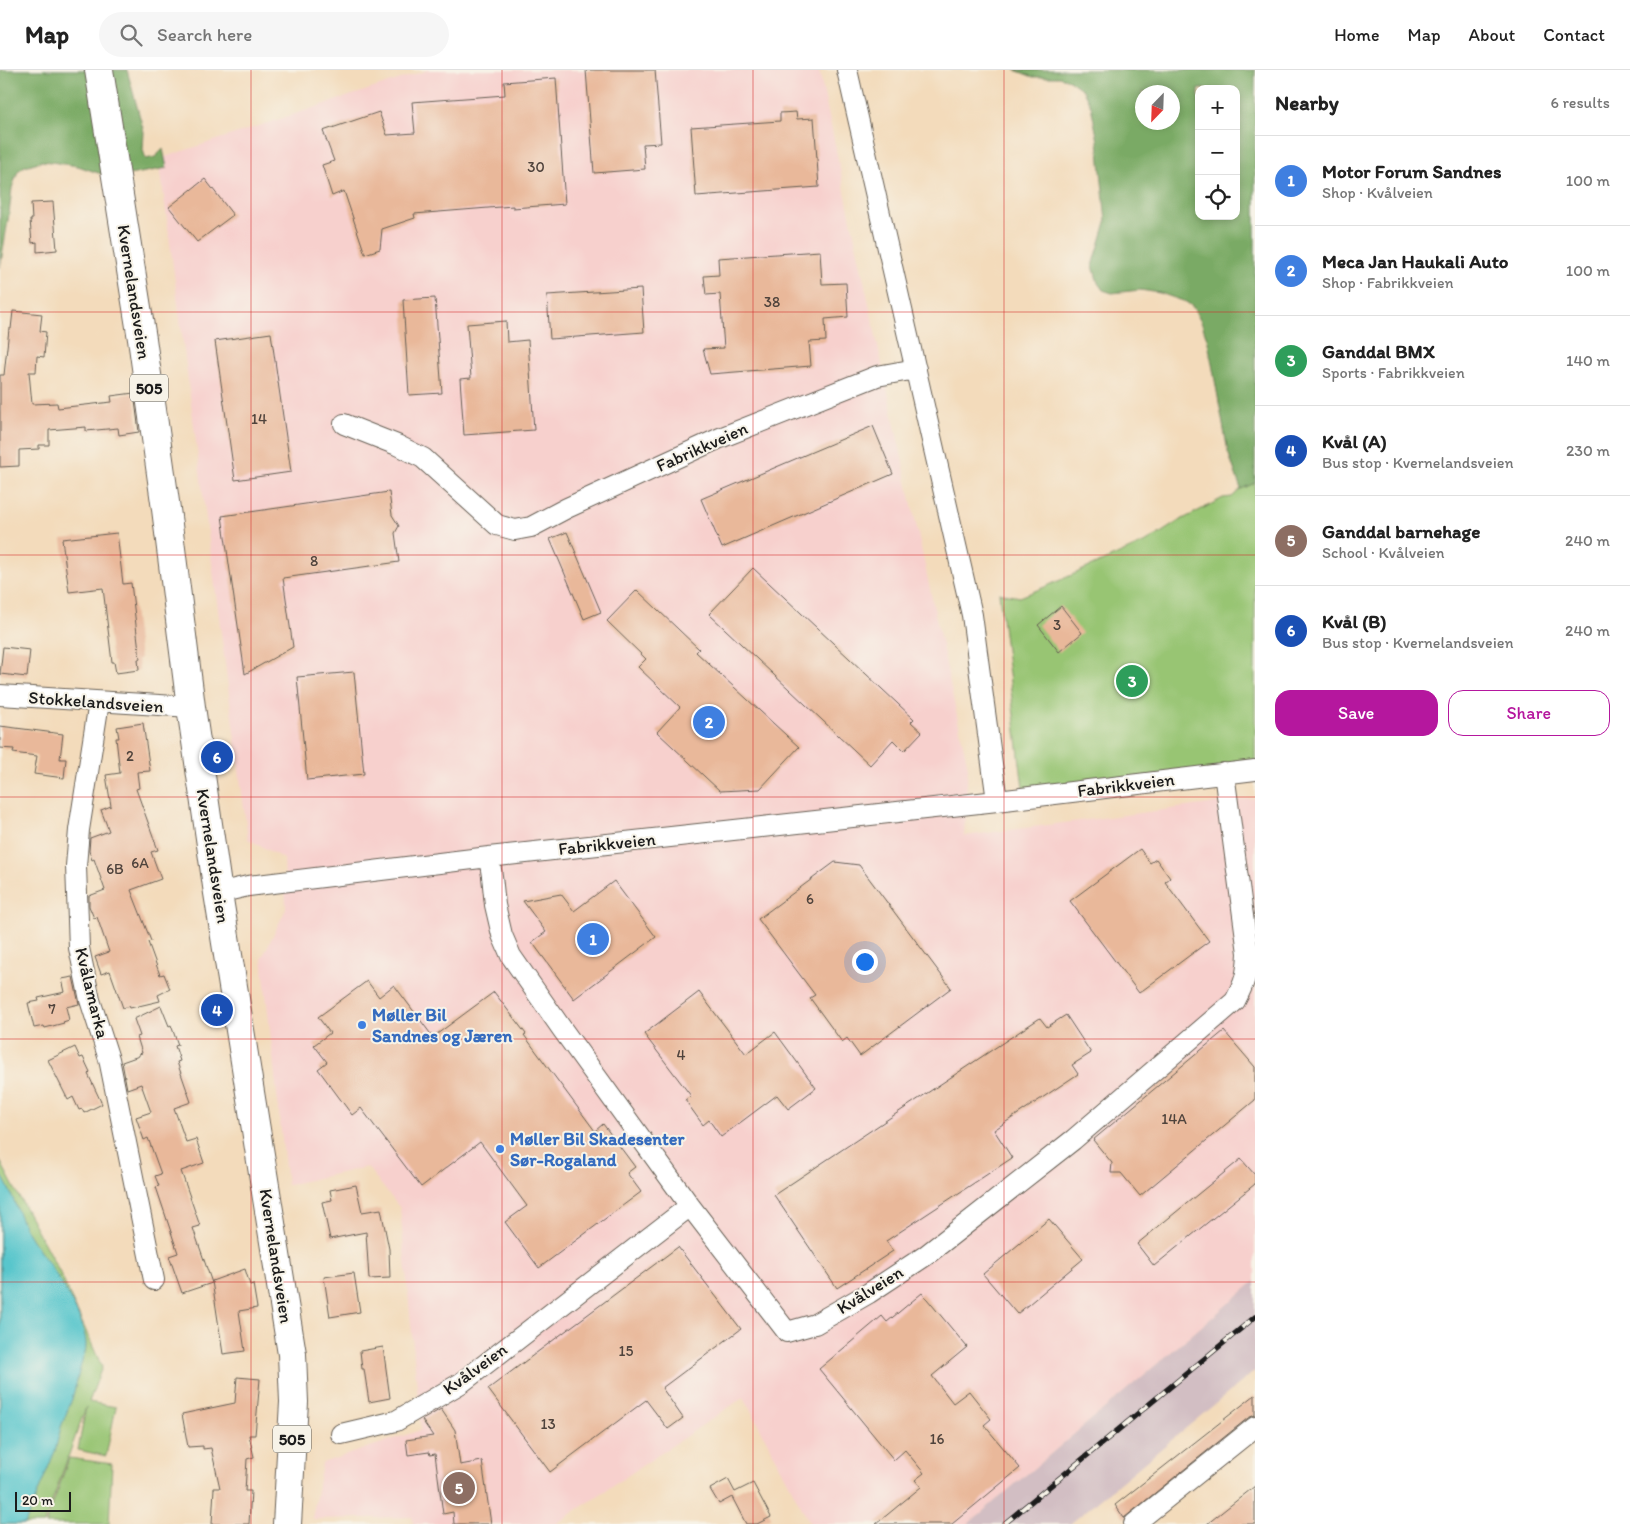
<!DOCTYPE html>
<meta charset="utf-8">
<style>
:root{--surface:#fff;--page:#f6f6f6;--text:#222;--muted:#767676;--line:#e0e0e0;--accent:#b5179e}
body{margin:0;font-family:Itim,sans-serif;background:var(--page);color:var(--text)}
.controls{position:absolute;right:15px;top:15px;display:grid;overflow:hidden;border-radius:10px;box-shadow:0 2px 8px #0003}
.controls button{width:45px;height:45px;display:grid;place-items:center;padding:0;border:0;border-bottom:1px solid var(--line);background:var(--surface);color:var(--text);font:25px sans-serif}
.compass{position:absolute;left:1135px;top:15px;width:45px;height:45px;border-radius:50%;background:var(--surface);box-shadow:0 2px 8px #0003;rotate:203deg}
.scale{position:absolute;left:15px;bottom:12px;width:56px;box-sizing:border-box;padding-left:5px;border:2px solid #1c1c1c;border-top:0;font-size:14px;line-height:18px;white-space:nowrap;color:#1c1c1c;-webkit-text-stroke:4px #f7f3e8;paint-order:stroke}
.you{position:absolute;left:864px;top:891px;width:18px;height:18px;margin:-12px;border:4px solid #fff;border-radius:50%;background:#1a73e8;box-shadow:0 0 0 8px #1a73e833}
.badge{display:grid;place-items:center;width:32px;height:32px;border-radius:50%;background:var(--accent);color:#fff;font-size:16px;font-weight:700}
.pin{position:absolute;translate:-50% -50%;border:2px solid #fff;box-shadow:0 1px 5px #0006}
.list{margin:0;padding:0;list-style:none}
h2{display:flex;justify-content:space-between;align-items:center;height:65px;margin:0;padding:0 20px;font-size:21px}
h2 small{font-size:16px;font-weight:400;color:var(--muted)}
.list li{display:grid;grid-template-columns:32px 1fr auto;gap:15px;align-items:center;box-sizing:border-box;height:90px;padding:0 20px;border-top:1px solid var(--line)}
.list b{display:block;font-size:19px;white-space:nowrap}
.list p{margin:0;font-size:16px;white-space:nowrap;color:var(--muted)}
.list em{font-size:16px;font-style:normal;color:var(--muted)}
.actions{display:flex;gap:10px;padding:15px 20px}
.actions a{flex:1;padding:11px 0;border:1px solid var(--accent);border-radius:15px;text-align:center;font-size:18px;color:var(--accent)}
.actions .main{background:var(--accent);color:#fff}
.icon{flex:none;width:28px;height:28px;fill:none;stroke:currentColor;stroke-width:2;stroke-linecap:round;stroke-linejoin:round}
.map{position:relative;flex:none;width:1255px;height:1454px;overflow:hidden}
header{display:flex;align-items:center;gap:30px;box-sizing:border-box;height:70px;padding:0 25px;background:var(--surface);border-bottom:1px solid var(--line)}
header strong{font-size:24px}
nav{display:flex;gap:28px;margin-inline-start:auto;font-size:18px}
.search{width:350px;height:45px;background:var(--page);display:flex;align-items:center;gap:12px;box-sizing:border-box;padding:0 18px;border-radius:28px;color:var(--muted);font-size:19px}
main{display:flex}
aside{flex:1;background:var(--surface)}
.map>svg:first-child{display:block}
.built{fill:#f7d0cd}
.industrial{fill:#d2bec3}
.green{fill:#98c573;stroke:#5a7048}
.forest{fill:#7aaa65;stroke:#4b6340;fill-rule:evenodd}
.water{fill:#58c6cc;stroke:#3a7174}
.building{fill:#e9b89a}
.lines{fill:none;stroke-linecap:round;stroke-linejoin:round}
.minor-casing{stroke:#675f54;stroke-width:22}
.primary-casing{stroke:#675f54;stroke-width:30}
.minor{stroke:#fff;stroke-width:20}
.primary{stroke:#fff;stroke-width:28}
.rail-casing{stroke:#1c1c1c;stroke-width:5.5}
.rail{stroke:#f7f3e8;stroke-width:4;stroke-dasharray:11;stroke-linecap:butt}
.grid{fill:none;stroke:#d62828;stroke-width:1;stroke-opacity:0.55}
.shop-dot{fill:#3f7fe0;stroke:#f7f3e8;stroke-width:2}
.labels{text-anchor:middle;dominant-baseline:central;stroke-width:4;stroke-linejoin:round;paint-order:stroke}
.number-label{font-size:15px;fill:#4f433c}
.shield{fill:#f7f3e8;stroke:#5e5c59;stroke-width:1}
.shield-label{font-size:16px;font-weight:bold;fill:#1c1c1c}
.street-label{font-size:18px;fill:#1c1c1c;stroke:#f7f3e8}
.shop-label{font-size:18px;font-weight:bold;fill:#366cbe;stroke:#f7f3e8;text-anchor:start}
</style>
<header>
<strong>Map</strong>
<div class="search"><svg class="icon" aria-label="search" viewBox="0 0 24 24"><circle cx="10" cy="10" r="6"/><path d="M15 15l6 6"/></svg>Search here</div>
<nav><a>Home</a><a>Map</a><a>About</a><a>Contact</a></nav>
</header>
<main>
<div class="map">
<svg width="1255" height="1454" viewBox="0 0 1255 1454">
<rect width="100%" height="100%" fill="#f7f3e8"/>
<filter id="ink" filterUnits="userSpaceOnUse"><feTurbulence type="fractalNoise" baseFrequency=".02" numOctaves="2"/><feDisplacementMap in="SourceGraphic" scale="10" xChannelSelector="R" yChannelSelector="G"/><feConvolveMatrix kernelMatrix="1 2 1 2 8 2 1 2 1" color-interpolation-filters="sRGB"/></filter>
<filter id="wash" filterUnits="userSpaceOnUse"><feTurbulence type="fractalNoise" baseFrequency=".0096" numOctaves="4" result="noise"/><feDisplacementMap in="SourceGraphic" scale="20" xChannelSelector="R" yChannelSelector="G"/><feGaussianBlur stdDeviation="1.12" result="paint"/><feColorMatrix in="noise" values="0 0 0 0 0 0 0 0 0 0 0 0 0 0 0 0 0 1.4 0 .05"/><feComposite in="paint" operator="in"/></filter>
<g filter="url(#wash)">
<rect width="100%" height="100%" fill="#f3dbbb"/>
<path class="built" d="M 428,0 L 819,0 L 968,697 L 964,766 L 1255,728 L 1255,1211 L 968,1454 L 810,1454 L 744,1327 L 556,1454 L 413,1454 L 412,1447 L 312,1449 L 322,1393 L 421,1360 L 400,1138 L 367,1097 L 287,1115 L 262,888 L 286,839 L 284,789 L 248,769 L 159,89 Z"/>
<path class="industrial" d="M 1255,1211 L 1255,1301 L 1070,1454 L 968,1454 Z"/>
<path class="green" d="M 1255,413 L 1255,696 L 1023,718 L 999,523 L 1020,527 L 1047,516 L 1148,471 L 1179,451 L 1223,428 L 1232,427 L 1241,419 Z
M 0,1091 L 60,1203 L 102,1297 L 89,1332 L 116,1337 L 106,1386 L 78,1380 L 86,1337 L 44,1454 L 0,1454 Z
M 69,1388 L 112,1394 L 109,1454 L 46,1454 Z"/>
<path class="forest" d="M 0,0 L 127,0 L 144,62 L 143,80 L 146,89 L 155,87 L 163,79 L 167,98 L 113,108 L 78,96 L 51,92 L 42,91 L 25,96 L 18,101 L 12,118 L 9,144 L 0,198 Z
M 1015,0 L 1255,0 L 1255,413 L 1241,419 L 1228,382 L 1208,272 L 1202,254 L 1193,237 L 1186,232 L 1160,223 L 1140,220 L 1112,223 L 1103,220 L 1098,213 L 1093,196 L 1106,152 L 1098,71 L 1091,36 L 1083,20 L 1069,10 L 1060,7 L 1033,7 ZM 1199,19 L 1236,19 L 1236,146 L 1199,146 ZM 1142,22 L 1172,22 L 1172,52 L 1142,52 Z"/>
<path class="water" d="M 0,1103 C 12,1120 17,1143 27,1162 C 34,1175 45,1187 53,1200 C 64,1217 96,1268 83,1287 L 72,1329 L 61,1357 L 55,1381 L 25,1454 L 0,1454 Z"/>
<g id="blocks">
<path class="building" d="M 586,0 L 655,0 L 661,73 L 643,74 L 645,99 L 594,103 Z
M 556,8 L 565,134 L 513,138 L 513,136 L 414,144 L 415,148 L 382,159 L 380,179 L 365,184 L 344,121 L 332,126 L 322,95 L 334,91 L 323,61 L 379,42 L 387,65 L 415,63 L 412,32 L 505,25 L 504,12 Z
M 796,42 L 797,49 L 814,48 L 819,117 L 696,126 L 691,57 L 780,51 L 780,43 Z
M 205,109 L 233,145 L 197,172 L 169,137 Z
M 53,132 L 57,180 L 37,182 L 37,172 L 32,173 L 30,150 L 32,150 L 31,133 Z
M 820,181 L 822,214 L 846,213 L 848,247 L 825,249 L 826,271 L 809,272 L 811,296 L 710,304 L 703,279 L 724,278 L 720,224 L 706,225 L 704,206 L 719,205 L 718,188 Z
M 641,219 L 644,262 L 550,269 L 547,225 Z
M 435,228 L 442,323 L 409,325 L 403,230 Z
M 13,241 L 42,244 L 40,261 L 46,262 L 44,287 L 37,286 L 36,302 L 29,302 L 32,334 L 57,333 L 58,338 L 112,332 L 111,326 L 134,323 L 139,362 L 119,365 L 118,358 L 86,361 L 86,357 L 49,360 L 49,375 L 39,375 L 39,379 L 19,380 L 19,396 L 0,397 L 0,305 L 4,305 L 9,259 L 11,259 Z
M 506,251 L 507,272 L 528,270 L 534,360 L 464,365 L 460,309 L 471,308 L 467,254 Z
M 271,263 L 291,402 L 235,410 L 215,271 Z
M 873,356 L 893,404 L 722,478 L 701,429 Z
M 389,422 L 392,445 L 399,456 L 395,463 L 399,492 L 283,508 L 293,577 L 245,604 L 222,446 Z
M 567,462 L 601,542 L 584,549 L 550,469 Z
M 117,463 L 123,514 L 131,513 L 140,589 L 138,589 L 139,600 L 116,603 L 114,592 L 112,592 L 103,518 L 69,522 L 62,469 Z
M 753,498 L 914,649 L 911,652 L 922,662 L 904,681 L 893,670 L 870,695 L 709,544 Z
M 637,520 L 699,579 L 696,582 L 799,677 L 760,719 L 720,721 L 657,662 L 680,637 L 638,597 L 646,589 L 607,551 Z
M 1061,536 L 1082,563 L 1059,582 L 1038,555 Z
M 3,577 L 30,580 L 27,607 L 0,604 Z
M 354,602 L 364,704 L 307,710 L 297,607 Z
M 143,653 L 150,701 L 137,702 L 139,718 L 136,719 L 158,780 L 151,782 L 161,809 L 131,820 L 151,871 L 148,872 L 160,905 L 164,904 L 170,919 L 158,925 L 160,931 L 130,938 L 129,936 L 123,938 L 110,901 L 101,904 L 95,887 L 109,882 L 97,847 L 94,848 L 89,836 L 89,826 L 105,820 L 94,789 L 92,790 L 89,781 L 90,768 L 109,761 L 101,740 L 111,736 L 106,705 L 120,703 L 116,668 L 119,668 L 117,657 Z
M 0,656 L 63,664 L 60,689 L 66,689 L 64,708 L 34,704 L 37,686 L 13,683 L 14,679 L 0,678 Z
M 1140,779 L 1150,793 L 1156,789 L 1170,808 L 1165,812 L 1209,871 L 1139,923 L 1070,831 Z
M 835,792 L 859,795 L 951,918 L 860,986 L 847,968 L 842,972 L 810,928 L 815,925 L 758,849 Z
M 614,811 L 656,867 L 574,929 L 532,872 L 546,862 L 523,831 L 561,824 L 574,841 Z
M 73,907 L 79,934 L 66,937 L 69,950 L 63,952 L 64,953 L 45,958 L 44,956 L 34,958 L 28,933 L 39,931 L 38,928 L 65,922 L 62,909 Z
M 367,911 L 379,927 L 394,915 L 433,967 L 494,922 L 526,964 L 524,965 L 595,1061 L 603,1054 L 635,1097 L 627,1103 L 641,1122 L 539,1198 L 505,1152 L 527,1136 L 480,1072 L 421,1117 L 361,1038 L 352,1045 L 318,999 L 327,992 L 314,975 L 330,963 L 318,947 Z
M 699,922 L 746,984 L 775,962 L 816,1018 L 788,1039 L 777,1025 L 721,1067 L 709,1050 L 703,1055 L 685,1030 L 691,1026 L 644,964 Z
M 161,936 L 169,956 L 171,955 L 178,975 L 175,976 L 180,991 L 177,992 L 191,1032 L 174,1038 L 186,1072 L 196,1069 L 204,1093 L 181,1101 L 200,1156 L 193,1158 L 212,1213 L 182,1223 L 169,1186 L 178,1183 L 156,1117 L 159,1116 L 155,1106 L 161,1104 L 148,1068 L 144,1070 L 136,1047 L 151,1042 L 141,1014 L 127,1019 L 122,992 L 139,986 L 139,984 L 142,983 L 137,967 L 140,966 L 134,949 Z
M 1066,945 L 1091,983 L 1072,995 L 1078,1004 L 994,1060 L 1012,1088 L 886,1171 L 893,1181 L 837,1218 L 774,1125 L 1040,948 L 1047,957 Z
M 1224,961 L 1255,997 L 1255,1030 L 1140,1126 L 1121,1103 L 1111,1103 L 1112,1093 L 1093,1070 Z
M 75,977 L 80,988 L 83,987 L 90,1002 L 88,1004 L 102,1034 L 84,1043 L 82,1039 L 79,1040 L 73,1027 L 68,1030 L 48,990 Z
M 1241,1089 L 1255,1105 L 1255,1114 L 1154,1196 L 1137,1174 Z
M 356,1115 L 362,1142 L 381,1139 L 389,1179 L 390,1208 L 369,1209 L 366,1162 L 330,1169 L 322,1132 L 332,1130 L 330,1120 Z
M 1049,1149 L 1083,1189 L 1017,1244 L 983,1204 Z
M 678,1177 L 741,1259 L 662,1318 L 683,1348 L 668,1359 L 646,1330 L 550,1402 L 488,1319 Z
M 245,1199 L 250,1215 L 253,1214 L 257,1238 L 239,1241 L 245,1281 L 223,1284 L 212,1211 Z
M 354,1203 L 360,1242 L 330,1247 L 324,1207 Z
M 922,1223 L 967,1277 L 932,1306 L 953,1333 L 969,1321 L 991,1349 L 984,1355 L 1020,1398 L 952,1454 L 876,1454 L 921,1417 L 915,1410 L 924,1403 L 905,1380 L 894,1390 L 819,1299 L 882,1246 L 887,1252 Z
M 383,1277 L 390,1328 L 369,1332 L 364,1299 L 362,1299 L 360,1281 Z
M 237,1307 L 260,1309 L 255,1365 L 249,1365 L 254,1387 L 247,1389 L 245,1421 L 251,1421 L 249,1454 L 212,1454 L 214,1418 L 220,1418 L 211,1378 L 203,1379 L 203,1376 L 188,1377 L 182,1344 L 235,1333 Z
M 1255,1325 L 1255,1345 L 1248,1348 L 1124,1448 L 1115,1435 Z
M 441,1339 L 455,1360 L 460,1395 L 482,1391 L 491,1454 L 454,1454 L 453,1442 L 443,1444 L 435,1384 L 430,1385 L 429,1382 L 408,1385 L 406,1370 L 433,1366 L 422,1350 Z
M 728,1409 L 735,1422 L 753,1413 L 771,1447 L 757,1454 L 746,1454 L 732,1427 L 719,1434 L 710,1419 Z
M 1255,1416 L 1255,1454 L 1207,1454 Z"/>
</g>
</g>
<g filter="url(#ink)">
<use href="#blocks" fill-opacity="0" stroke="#675f54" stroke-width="1"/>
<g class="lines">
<defs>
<path id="minor" d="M 847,0 L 972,545 L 997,731
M 344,354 L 397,375 L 423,388 L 497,455 L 515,460 L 531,457 L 567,438 L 720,368 L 877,306 L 916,299
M 0,625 L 191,637
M 99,632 L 79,760 L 76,796 L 79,878 L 90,930 L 109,989 L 154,1210
M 489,787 L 492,806 L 495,835 L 502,865 L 511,886 L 562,959 L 690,1136 L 787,1262 L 815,1254 L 869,1223 L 925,1186 L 1073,1070 L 1235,931 C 1245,912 1247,905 1248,883 L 1224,703
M 218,823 L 248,816 L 489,787 L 997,731 L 1255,700
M 341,1364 L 396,1351 L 461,1313 L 690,1136
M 1134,1454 L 1255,1357"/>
<path id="primary" d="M 99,0 L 142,269 L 166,439 L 191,637 L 218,823 L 292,1284 L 294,1332 L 287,1454"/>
</defs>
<use href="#minor" class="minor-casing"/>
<use href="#primary" class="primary-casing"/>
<use href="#minor" class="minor"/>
<use href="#primary" class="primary"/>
<defs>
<path id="rail" d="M 1004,1454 L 1255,1247"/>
</defs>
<use href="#rail" class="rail-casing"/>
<use href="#rail" class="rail"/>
</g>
</g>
<path class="grid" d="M 251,0 L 251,1454M 502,0 L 502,1454M 753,0 L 753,1454M 1004,0 L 1004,1454M 0,242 L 1255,242M 0,485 L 1255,485M 0,727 L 1255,727M 0,969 L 1255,969M 0,1212 L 1255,1212"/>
<g class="shop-dot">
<circle cx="362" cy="955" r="5"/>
<circle cx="500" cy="1079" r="5"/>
</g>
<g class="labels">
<g class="number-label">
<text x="536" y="97">30</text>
<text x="772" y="232">38</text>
<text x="259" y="349">14</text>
<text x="314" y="491">8</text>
<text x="1057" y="555">3</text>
<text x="130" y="686">2</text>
<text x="140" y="793">6A</text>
<text x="115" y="799">6B</text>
<text x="810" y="829">6</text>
<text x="52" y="939">7</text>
<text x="681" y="985">4</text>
<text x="1174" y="1049">14A</text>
<text x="626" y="1281">15</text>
<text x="548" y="1354">13</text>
<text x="937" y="1369">16</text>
</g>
<g class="shield">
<rect x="130" y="304.5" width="38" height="27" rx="4"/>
<rect x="273" y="1355.5" width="38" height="27" rx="4"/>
</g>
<g class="shield-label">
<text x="149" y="318">505</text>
<text x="292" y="1369">505</text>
</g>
<g class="street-label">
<text transform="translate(134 222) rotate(81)">Kvernelandsveien</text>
<text transform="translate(702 377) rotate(-24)">Fabrikkveien</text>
<text transform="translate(96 632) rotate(4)">Stokkelandsveien</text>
<text transform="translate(1126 715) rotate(-7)">Fabrikkveien</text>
<text transform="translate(607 774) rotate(-6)">Fabrikkveien</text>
<text transform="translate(213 786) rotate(81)">Kvernelandsveien</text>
<text transform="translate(92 923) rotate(76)">Kvålamarka</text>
<text transform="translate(276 1186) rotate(81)">Kvernelandsveien</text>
<text transform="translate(870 1220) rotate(-32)">Kvålveien</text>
<text transform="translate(475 1299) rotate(-36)">Kvålveien</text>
</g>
<g class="shop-label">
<text x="372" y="945">Møller Bil<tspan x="372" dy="21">Sandnes og Jæren</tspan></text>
<text x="510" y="1069">Møller Bil Skadesenter<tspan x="510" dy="21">Sør-Rogaland</tspan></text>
</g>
</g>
</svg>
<div class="controls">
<button>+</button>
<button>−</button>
<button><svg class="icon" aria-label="locate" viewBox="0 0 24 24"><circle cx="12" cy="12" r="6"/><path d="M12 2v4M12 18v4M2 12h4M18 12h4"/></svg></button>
</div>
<svg class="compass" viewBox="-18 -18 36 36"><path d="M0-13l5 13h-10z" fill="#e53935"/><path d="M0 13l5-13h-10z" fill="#767676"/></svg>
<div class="scale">20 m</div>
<div class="you"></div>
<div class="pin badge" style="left:593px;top:869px;background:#3f7fe0">1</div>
<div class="pin badge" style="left:709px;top:652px;background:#3f7fe0">2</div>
<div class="pin badge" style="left:1132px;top:611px;background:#2e9e5b">3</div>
<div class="pin badge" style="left:217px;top:940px;background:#1a4fb4">4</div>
<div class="pin badge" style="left:459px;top:1418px;background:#8d6e63">5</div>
<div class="pin badge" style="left:217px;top:687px;background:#1a4fb4">6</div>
</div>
<aside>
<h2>Nearby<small>6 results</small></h2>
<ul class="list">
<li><span class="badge" style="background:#3f7fe0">1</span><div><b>Motor Forum Sandnes</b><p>Shop · Kvålveien</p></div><em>100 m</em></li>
<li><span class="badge" style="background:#3f7fe0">2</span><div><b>Meca Jan Haukali Auto</b><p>Shop · Fabrikkveien</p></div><em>100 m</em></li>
<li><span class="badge" style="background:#2e9e5b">3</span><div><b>Ganddal BMX</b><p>Sports · Fabrikkveien</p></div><em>140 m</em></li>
<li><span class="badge" style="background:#1a4fb4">4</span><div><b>Kvål (A)</b><p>Bus stop · Kvernelandsveien</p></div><em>230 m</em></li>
<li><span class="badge" style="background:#8d6e63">5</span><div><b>Ganddal barnehage</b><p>School · Kvålveien</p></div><em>240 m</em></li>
<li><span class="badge" style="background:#1a4fb4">6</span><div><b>Kvål (B)</b><p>Bus stop · Kvernelandsveien</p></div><em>240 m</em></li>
</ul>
<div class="actions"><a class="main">Save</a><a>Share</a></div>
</aside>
</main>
